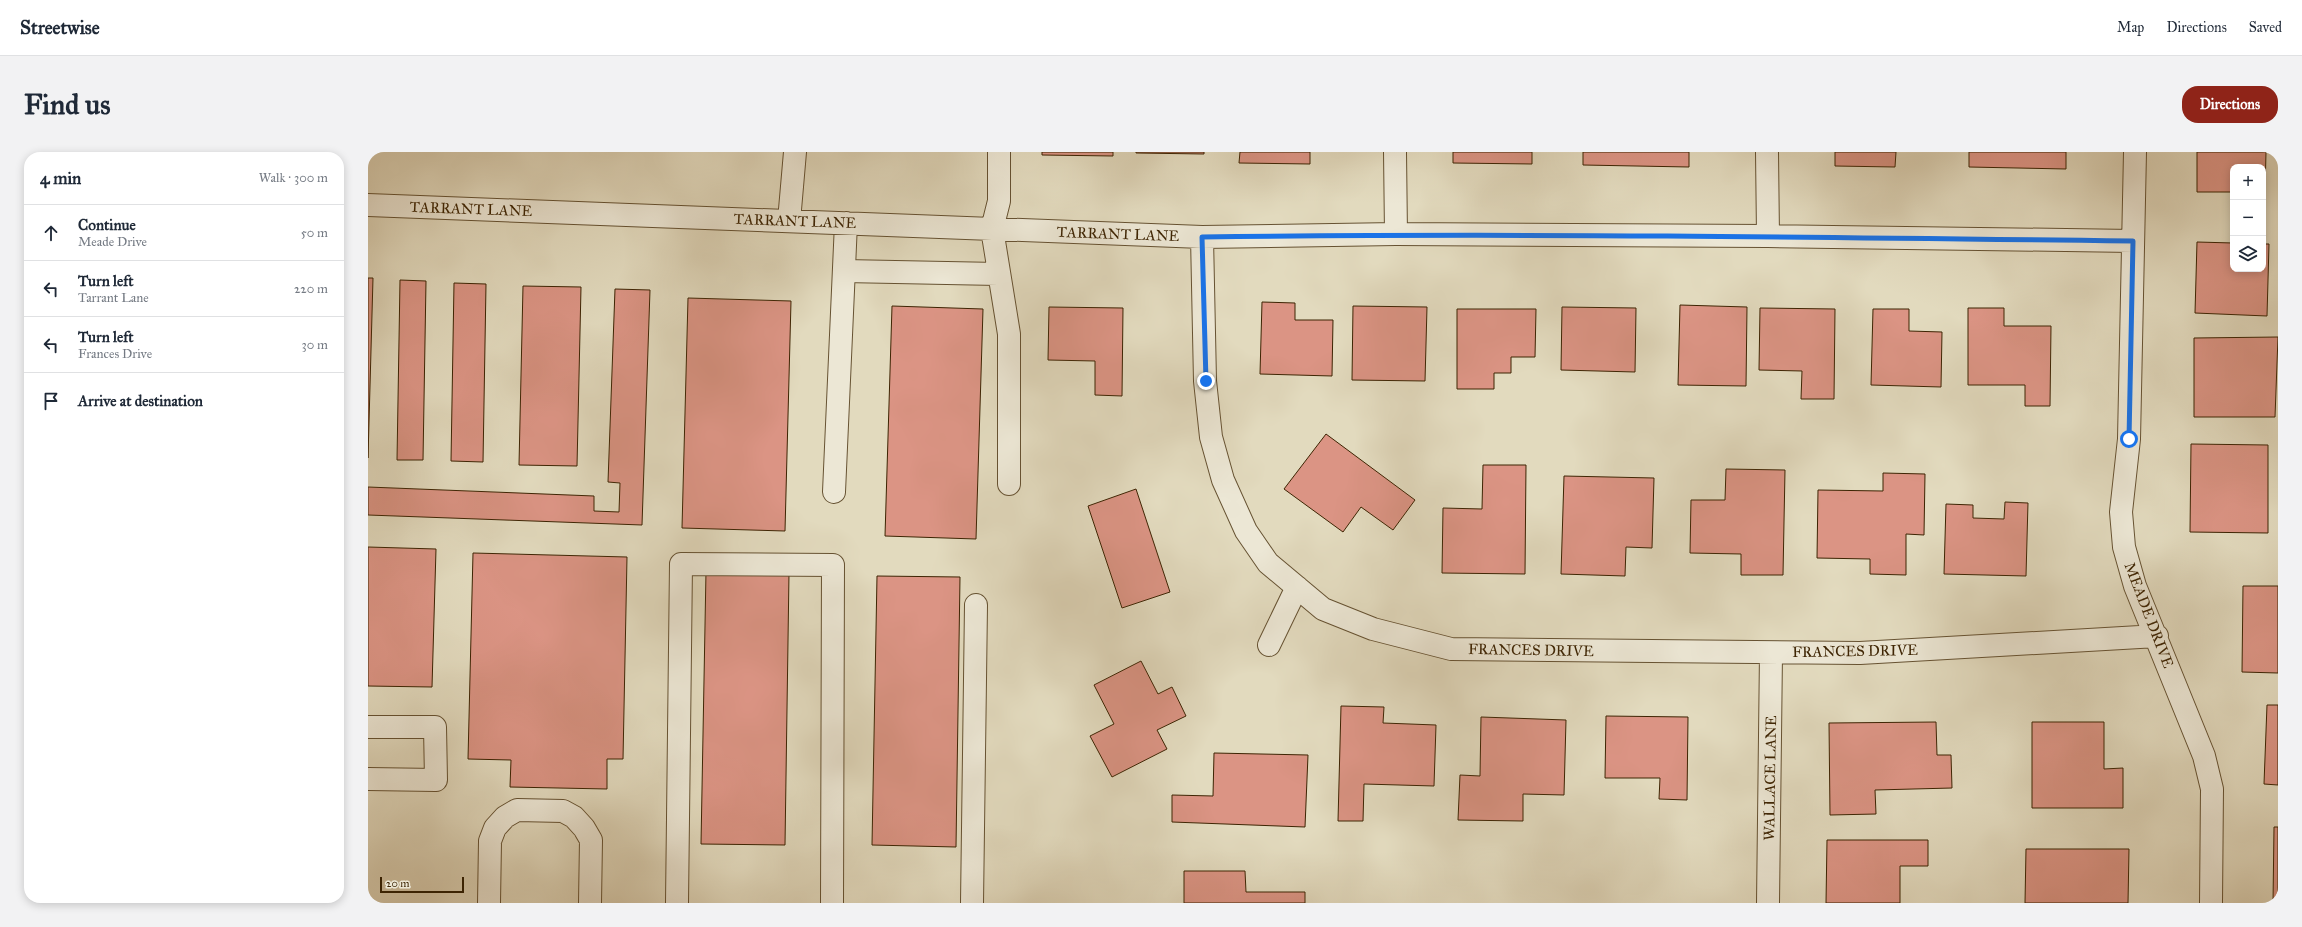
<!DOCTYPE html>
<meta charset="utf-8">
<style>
:root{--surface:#fff;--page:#f2f2f3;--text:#1f2937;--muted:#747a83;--line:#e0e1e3;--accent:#8f2418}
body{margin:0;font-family:"IM FELL Great Primer",serif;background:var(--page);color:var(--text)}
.controls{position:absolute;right:12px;top:12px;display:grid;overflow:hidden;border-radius:8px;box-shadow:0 2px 10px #0003}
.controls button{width:36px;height:36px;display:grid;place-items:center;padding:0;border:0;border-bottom:1px solid var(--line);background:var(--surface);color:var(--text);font:20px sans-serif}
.scale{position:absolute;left:12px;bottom:10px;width:84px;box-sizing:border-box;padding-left:4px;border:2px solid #3d2403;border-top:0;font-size:11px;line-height:14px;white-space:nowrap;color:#3d2403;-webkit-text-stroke:3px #ece7d5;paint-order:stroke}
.stop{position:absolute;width:12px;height:12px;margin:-9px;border:3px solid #1a73e8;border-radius:50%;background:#fff}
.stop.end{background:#1a73e8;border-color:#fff;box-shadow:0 1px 4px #0008}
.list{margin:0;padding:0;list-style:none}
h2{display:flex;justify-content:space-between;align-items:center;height:52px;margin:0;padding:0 16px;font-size:17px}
h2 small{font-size:13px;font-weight:400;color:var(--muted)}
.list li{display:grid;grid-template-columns:26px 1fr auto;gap:12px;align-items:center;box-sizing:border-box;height:56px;padding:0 16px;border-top:1px solid var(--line)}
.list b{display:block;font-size:15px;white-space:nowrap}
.list p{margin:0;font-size:13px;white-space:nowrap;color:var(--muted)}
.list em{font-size:13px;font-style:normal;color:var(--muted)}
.icon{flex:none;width:22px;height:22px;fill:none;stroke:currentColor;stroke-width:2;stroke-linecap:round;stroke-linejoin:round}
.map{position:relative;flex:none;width:1910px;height:751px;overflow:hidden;border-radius:16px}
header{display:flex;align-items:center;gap:24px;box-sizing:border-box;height:56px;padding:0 20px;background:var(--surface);border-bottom:1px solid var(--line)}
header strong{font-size:19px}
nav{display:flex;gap:22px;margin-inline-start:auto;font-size:14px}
.intro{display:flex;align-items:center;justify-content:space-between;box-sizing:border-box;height:96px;padding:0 24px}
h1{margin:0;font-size:28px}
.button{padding:10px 18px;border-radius:16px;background:var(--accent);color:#fff;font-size:14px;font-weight:700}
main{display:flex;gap:24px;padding:0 24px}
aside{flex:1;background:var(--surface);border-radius:16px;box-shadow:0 2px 10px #0003}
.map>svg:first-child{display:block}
.building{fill:#db9484;stroke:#3d2403}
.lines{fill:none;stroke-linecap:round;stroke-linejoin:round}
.minor-casing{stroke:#665232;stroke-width:24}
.minor{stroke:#ece7d5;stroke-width:22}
.route{stroke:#1a73e8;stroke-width:5}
.labels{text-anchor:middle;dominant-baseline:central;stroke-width:3;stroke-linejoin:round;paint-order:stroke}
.street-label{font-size:15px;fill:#3d2403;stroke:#ece7d5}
</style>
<header>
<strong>Streetwise</strong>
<nav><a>Map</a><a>Directions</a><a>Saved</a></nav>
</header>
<div class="intro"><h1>Find us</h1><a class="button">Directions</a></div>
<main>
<aside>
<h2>4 min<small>Walk · 300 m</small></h2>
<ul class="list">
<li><svg class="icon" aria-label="ahead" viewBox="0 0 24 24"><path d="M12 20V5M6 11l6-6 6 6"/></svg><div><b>Continue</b><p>Meade Drive</p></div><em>50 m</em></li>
<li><svg class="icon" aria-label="left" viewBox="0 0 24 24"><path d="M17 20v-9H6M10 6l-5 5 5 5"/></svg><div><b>Turn left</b><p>Tarrant Lane</p></div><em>220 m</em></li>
<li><svg class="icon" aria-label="left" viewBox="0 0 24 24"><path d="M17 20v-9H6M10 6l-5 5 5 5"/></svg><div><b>Turn left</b><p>Frances Drive</p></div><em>30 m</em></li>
<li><svg class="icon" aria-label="arrive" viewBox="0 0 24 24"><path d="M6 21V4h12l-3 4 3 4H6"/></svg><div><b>Arrive at destination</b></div></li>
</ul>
</aside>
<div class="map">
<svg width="1910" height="751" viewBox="0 0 1910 751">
<rect width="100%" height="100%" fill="#e2dabe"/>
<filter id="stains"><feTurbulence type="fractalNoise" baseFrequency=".005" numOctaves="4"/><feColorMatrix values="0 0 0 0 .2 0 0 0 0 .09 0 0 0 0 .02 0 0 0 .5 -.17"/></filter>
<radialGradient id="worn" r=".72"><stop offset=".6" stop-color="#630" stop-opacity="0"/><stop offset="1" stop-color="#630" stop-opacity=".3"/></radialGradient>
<path class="building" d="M 674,0 L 745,0 L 745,4 L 674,3 Z
M 768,0 L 836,0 L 836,2 L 768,1 Z
M 872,0 L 942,0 L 942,12 L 871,11 Z
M 1085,0 L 1164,0 L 1164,12 L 1085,11 Z
M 1215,0 L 1321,0 L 1321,15 L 1215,13 Z
M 1467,0 L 1528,0 L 1527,15 L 1467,14 Z
M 1601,0 L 1698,0 L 1698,17 L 1601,15 Z
M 1829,0 L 1898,0 L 1897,41 L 1895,41 L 1895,15 L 1865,15 L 1865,40 L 1829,40 Z
M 1829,90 L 1865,91 L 1865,117 L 1895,117 L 1895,92 L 1901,92 L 1899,164 L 1827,161 Z
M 0,126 L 5,126 L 0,306 Z
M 32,128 L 58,129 L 55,308 L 29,308 Z
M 86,131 L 118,132 L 115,310 L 83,309 Z
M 155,134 L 213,135 L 209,314 L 151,313 Z
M 247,137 L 282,138 L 274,373 L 0,363 L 0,335 L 226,344 L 226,359 L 251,360 L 252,331 L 240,330 Z
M 320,146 L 423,149 L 417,379 L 314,376 Z
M 894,150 L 927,151 L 927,168 L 965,168 L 964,224 L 892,222 Z
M 1312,153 L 1379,155 L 1378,234 L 1310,233 Z
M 524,154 L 615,157 L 608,387 L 517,384 Z
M 985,154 L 1059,155 L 1057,229 L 984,228 Z
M 681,155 L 755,156 L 754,244 L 727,243 L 727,209 L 680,208 Z
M 1194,155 L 1268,156 L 1267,220 L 1193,218 Z
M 1392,156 L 1467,157 L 1466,247 L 1433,247 L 1434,219 L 1391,218 Z
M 1600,156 L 1636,156 L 1636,174 L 1683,174 L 1682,254 L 1657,254 L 1657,233 L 1600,233 Z
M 1089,157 L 1168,157 L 1167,205 L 1143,205 L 1143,221 L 1126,221 L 1126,237 L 1089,237 Z
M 1505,157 L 1541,157 L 1541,179 L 1574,180 L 1573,235 L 1503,233 Z
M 1910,185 L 1907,265 L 1826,265 L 1826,186 Z
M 958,282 L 1047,348 L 1025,378 L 993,355 L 975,380 L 916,337 Z
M 1823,292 L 1900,293 L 1900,381 L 1822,380 Z
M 1115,313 L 1158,313 L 1157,422 L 1074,421 L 1075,356 L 1114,357 Z
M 1358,317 L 1417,318 L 1415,423 L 1373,423 L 1373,402 L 1322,401 L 1323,348 L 1357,348 Z
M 1515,321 L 1557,322 L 1556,383 L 1538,382 L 1538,423 L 1502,422 L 1502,407 L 1449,406 L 1450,338 L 1515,339 Z
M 1196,324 L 1286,326 L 1284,396 L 1258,395 L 1257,424 L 1193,422 Z
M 768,337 L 802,440 L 754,456 L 720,354 Z
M 1637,350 L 1660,351 L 1658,424 L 1576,422 L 1578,352 L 1605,353 L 1605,366 L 1636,367 Z
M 0,395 L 68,397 L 64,535 L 0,534 Z
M 105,401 L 259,405 L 255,607 L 239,607 L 239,637 L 142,635 L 143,608 L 100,607 Z
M 338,419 L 421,421 L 417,693 L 333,692 Z
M 509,424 L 592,425 L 588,695 L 504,693 Z
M 1875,434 L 1910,434 L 1910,521 L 1874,520 Z
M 773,509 L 790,542 L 804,535 L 818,564 L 789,578 L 799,597 L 744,625 L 722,584 L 746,572 L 726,533 Z
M 1899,553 L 1910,553 L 1910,633 L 1896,632 Z
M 973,554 L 1016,555 L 1015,571 L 1068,573 L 1066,634 L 996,632 L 995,669 L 970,669 Z
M 1238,564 L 1320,565 L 1319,648 L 1291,647 L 1292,626 L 1237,626 Z
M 1113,565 L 1198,568 L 1196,643 L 1155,642 L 1155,669 L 1090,668 L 1092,623 L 1112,624 Z
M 1568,570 L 1569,603 L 1583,603 L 1584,636 L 1507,638 L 1508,662 L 1462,663 L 1461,571 Z
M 1664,570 L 1736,570 L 1736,617 L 1755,616 L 1755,656 L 1664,656 Z
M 846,601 L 940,603 L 937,675 L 804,670 L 804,643 L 845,644 Z
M 1906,675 L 1910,675 L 1910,751 L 1905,751 Z
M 1459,688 L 1560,688 L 1560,714 L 1532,714 L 1532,751 L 1458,751 Z
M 1658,697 L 1761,697 L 1760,751 L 1657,751 Z
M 816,719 L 877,719 L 878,740 L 937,740 L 937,751 L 816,751 Z"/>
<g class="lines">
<defs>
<path id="minor" d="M 631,0 L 631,49 L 624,77 L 641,182 L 641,332
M 1027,0 L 1028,82
M 1399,0 L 1400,84
M 1767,0 L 1761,287 L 1753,360 L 1756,395 L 1767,434 L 1836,604 L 1844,637 L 1843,751
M 0,53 L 834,85 L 1028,82 L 1400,84 L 1765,89
M 421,69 L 427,0
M 834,85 L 837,229 L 843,285 L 855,328 L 878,379 L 900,411 L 955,457 L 1005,477 L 1083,497 L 1492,501 L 1789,484
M 476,119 L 630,122
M 466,340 L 478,71
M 901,493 L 929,435
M 0,575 L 67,575 L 68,628 L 0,627
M 121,751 L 122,689 L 127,676 L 137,665 L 149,658 L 195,659 L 206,665 L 216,676 L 223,688 L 222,751
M 309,751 L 313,412 L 465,413 L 464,751
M 604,751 L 608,453
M 1400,751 L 1403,501"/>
</defs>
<use href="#minor" class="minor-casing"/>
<use href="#minor" class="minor"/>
</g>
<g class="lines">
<path class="route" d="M 838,229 L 834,85 C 1144,81 1455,85 1765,89 L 1761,287"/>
</g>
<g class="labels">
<g class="street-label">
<text transform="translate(103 57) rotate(2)">TARRANT LANE</text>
<text transform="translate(427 69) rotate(2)">TARRANT LANE</text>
<text transform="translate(750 82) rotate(2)">TARRANT LANE</text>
<text transform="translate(1781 463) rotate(69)">MEADE DRIVE</text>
<text transform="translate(1163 498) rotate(1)">FRANCES DRIVE</text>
<text transform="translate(1487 499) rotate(-1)">FRANCES DRIVE</text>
<text transform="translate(1402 626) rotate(-89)">WALLACE LANE</text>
</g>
</g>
<rect width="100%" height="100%" filter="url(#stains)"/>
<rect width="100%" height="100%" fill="url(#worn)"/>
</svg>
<div class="controls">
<button>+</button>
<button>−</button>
<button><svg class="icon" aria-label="layers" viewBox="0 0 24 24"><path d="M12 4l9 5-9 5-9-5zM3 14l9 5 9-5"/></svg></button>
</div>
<div class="scale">20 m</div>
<div class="stop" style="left:1761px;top:287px"></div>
<div class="stop end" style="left:838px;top:229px"></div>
</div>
</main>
